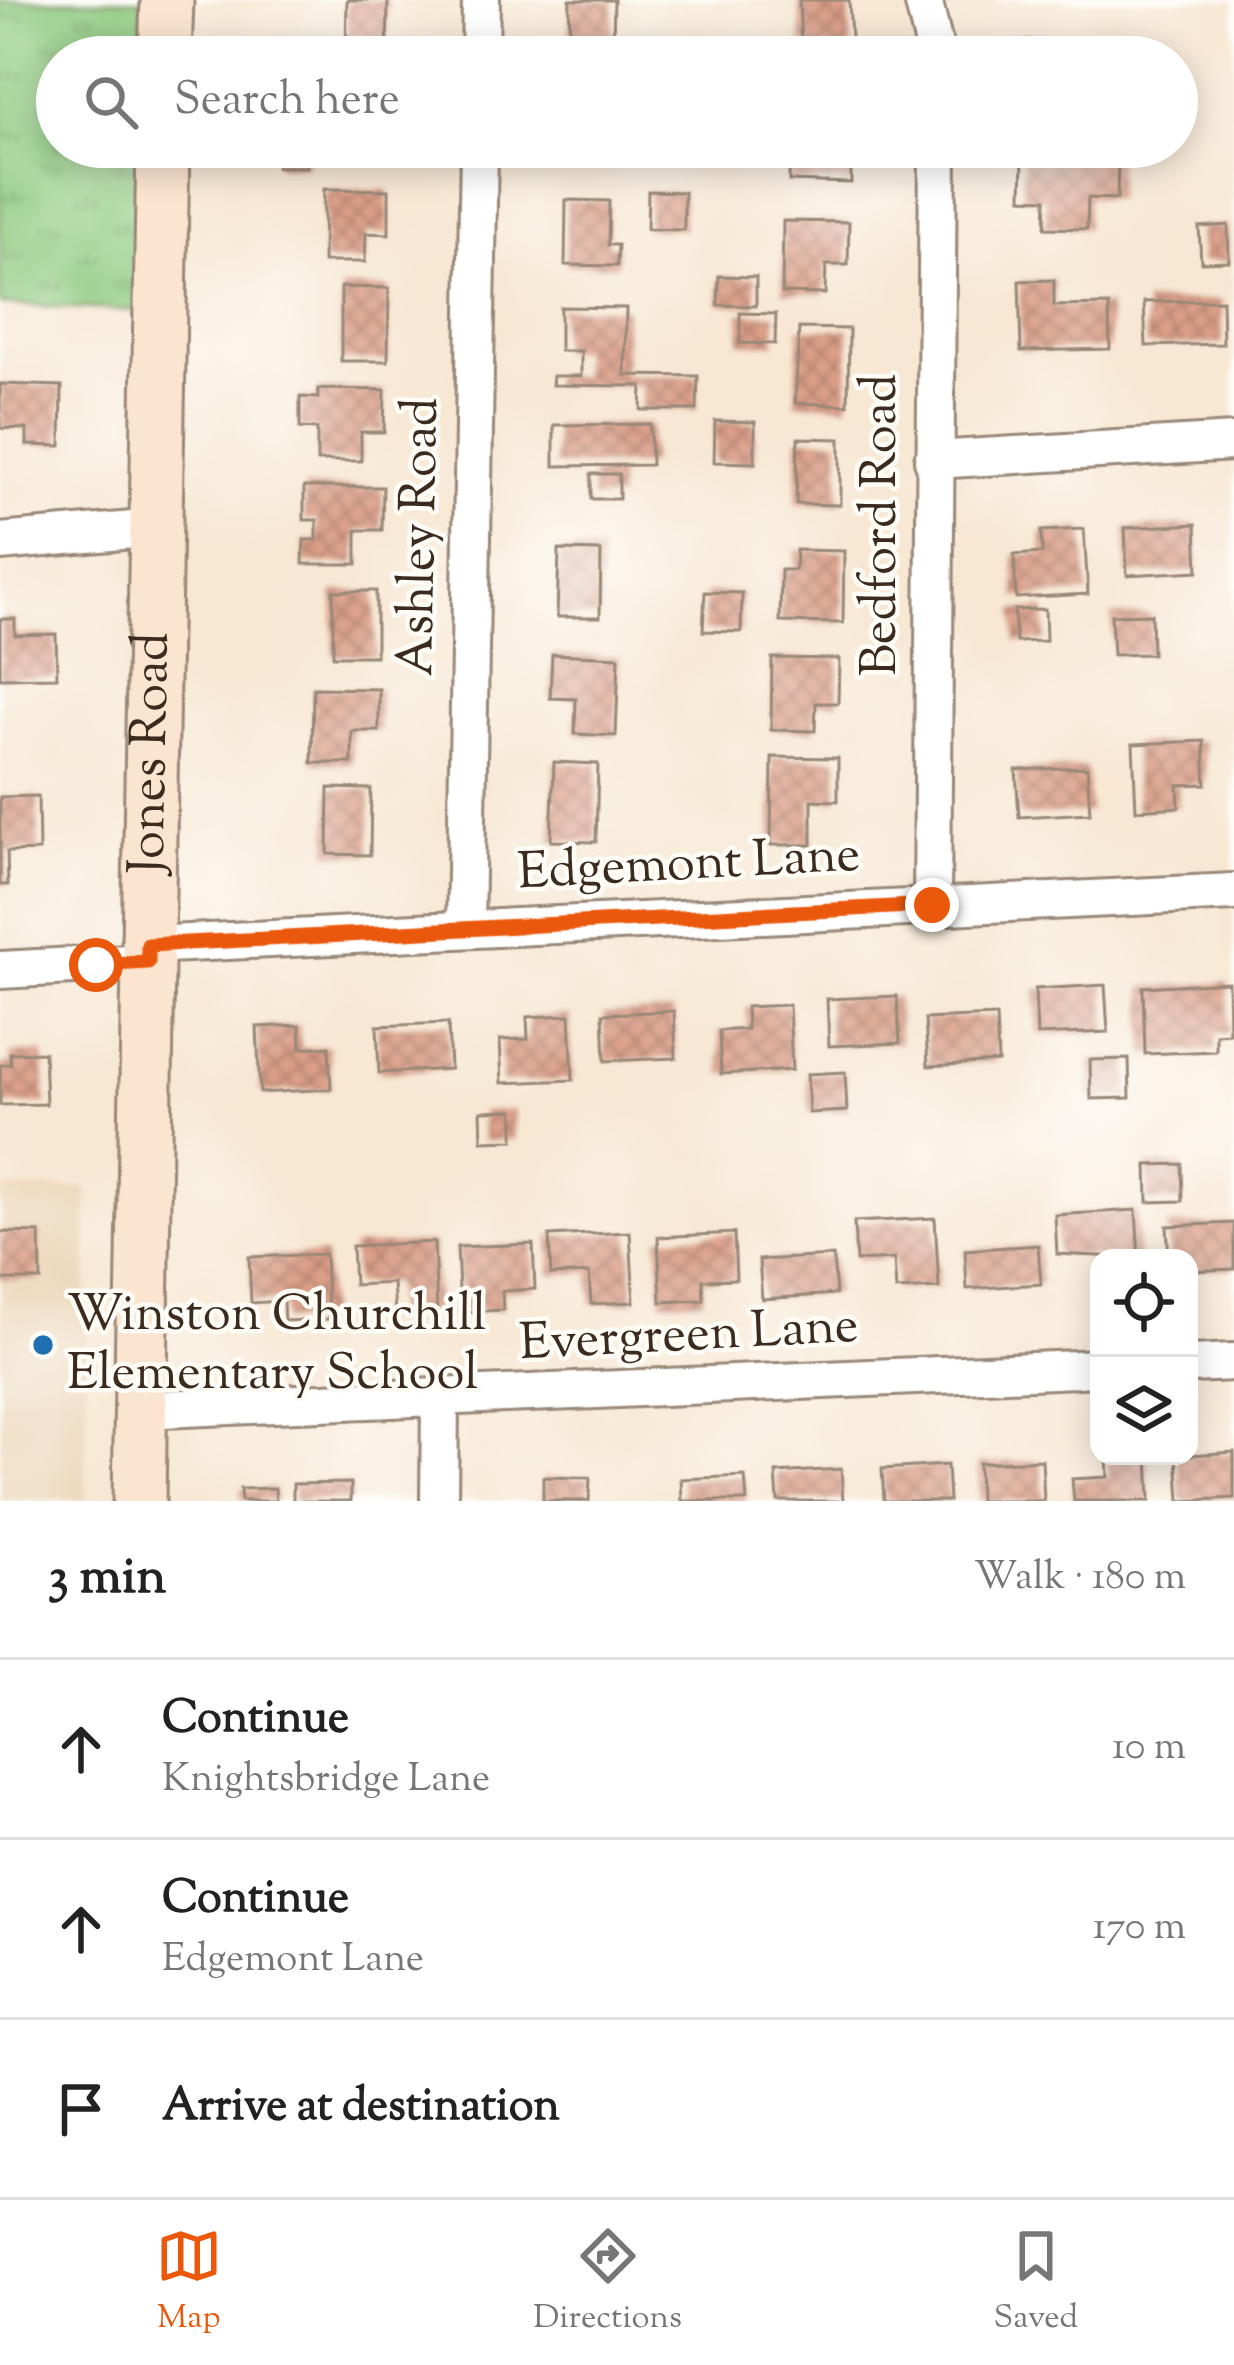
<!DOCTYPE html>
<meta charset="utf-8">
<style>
:root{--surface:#fff;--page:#f2f2f2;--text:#222;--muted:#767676;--line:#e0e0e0;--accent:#ea580c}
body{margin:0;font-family:"Sorts Mill Goudy",serif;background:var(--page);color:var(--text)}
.controls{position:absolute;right:36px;bottom:36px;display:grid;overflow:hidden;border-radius:24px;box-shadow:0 6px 30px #0003}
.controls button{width:108px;height:108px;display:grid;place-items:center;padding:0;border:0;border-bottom:3px solid var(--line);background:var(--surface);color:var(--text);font:60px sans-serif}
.stop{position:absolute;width:36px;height:36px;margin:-27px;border:9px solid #ea580c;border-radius:50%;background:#fff}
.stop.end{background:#ea580c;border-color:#fff;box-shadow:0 3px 12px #0008}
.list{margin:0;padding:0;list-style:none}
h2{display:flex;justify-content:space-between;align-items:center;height:156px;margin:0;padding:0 48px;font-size:51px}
h2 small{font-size:39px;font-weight:400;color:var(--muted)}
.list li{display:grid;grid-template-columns:78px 1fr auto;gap:36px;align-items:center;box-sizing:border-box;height:180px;padding:0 48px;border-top:3px solid var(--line)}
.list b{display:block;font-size:45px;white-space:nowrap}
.list p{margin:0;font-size:39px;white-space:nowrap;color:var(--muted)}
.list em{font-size:39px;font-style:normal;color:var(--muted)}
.icon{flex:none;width:66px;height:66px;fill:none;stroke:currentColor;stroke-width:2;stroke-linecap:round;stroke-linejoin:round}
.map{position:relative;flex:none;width:1234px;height:1501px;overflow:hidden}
.search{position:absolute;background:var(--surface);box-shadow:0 6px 30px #0003;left:36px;right:36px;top:36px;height:132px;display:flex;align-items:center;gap:30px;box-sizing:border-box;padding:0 42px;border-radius:66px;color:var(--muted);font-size:45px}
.sheet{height:696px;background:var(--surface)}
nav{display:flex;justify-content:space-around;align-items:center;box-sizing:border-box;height:168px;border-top:3px solid var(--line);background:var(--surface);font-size:33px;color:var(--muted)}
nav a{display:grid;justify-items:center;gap:6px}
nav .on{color:var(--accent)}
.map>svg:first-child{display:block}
.built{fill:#edd7bb}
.park{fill:url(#park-tufts);stroke:#647a4e;stroke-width:3}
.building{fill:url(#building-cross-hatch)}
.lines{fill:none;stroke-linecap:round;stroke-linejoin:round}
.street-casing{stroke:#998878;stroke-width:42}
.secondary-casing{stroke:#998878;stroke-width:57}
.street{stroke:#fff;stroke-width:36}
.secondary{stroke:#fce5d0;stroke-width:51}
.route{stroke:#ea580c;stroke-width:15}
.poi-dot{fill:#1f6fb2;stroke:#fdfcf7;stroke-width:4.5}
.labels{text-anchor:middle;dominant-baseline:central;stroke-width:9;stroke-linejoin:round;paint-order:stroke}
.street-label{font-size:51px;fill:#3b2a1e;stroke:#fdfcf7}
.poi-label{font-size:51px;fill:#3b2a1e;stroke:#fdfcf7;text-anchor:start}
</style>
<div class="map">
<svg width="1234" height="1501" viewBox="0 0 1234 1501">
<defs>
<pattern id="park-tufts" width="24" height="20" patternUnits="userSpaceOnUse" patternTransform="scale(3)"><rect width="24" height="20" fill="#8cc97e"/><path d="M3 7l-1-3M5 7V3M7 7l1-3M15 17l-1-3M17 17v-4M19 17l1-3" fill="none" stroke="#74a367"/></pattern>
<pattern id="building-cross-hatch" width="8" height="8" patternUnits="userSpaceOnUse" patternTransform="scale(3)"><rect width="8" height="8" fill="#db9f89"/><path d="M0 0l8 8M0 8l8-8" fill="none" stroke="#b3826f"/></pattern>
</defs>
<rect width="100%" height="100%" fill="#fdfcf7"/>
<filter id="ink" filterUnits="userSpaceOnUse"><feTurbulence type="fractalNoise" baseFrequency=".00833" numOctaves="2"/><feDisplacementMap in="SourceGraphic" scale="24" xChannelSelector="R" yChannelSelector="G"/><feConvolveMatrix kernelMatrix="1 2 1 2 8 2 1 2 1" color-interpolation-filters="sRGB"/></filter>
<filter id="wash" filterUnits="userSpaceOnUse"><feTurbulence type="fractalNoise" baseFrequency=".004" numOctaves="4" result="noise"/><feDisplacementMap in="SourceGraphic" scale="48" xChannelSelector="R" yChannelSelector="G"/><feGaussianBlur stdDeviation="2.7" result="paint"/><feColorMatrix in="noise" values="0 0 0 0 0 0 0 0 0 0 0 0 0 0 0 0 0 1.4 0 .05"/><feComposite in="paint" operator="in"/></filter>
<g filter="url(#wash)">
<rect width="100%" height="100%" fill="#f7e7d3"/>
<path class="built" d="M 87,1188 L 86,1501 L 0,1501 L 0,1189 Z"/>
<path class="park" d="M 0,0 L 143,0 L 142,57 L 57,57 L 57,147 L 140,147 L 136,311 L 0,304 Z"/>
<g id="blocks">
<path class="building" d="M 347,0 L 388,0 L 387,57 L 346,57 Z
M 570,0 L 614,0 L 613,44 L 569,43 Z
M 799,0 L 849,0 L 852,57 L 783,57 L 783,46 L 801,45 Z
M 1026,40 L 1103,41 L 1102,57 L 1026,57 Z
M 276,147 L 306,147 L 307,167 L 277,167 Z
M 343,147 L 391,147 L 391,160 L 342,159 Z
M 586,147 L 629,147 L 629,157 L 586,156 Z
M 790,147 L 851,147 L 851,183 L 789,181 Z
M 1023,155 L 1118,157 L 1117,199 L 1088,198 L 1087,229 L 1045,228 L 1046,199 L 1022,198 Z
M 324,189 L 389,190 L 389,234 L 366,233 L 365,262 L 323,262 Z
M 648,191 L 684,192 L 684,230 L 647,229 Z
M 566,200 L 609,201 L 608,245 L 618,245 L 617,266 L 565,265 Z
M 783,221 L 849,222 L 848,265 L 826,265 L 825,294 L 782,293 Z
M 1228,225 L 1229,261 L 1201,262 L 1199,227 Z
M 719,276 L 756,277 L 756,306 L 718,305 Z
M 1054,280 L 1054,306 L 1109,305 L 1110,349 L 1021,351 L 1019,281 Z
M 341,287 L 389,288 L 388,361 L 341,361 Z
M 1222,300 L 1223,344 L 1146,346 L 1144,302 Z
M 560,307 L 626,308 L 625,375 L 698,376 L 697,410 L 641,410 L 642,386 L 552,385 L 553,376 L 581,376 L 581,351 L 560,351 Z
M 740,313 L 776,314 L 775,344 L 740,343 Z
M 799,328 L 849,329 L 848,405 L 795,403 Z
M 0,384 L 62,386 L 61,446 L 27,445 L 27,429 L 0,428 Z
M 318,389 L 385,390 L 384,432 L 361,432 L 361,461 L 317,461 L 317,429 L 300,428 L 300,397 L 318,398 Z
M 715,421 L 755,422 L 755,463 L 714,462 Z
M 650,424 L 651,465 L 554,466 L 554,425 Z
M 798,438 L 840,439 L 840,505 L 796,504 Z
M 591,474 L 619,474 L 619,499 L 591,499 Z
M 304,487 L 383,487 L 382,530 L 357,530 L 357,564 L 303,564 L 304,540 L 317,540 L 317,520 L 304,520 Z
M 1196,524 L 1198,571 L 1127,575 L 1125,528 Z
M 1084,529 L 1088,594 L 1016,598 L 1014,555 L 1042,553 L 1041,531 Z
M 559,550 L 601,551 L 600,617 L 557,617 Z
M 796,550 L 844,551 L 843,623 L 780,622 L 781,570 L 795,570 Z
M 333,591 L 376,591 L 376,656 L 333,656 Z
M 705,592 L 742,593 L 741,632 L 703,631 Z
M 1045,609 L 1046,641 L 1016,642 L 1014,610 Z
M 1151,614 L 1152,654 L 1113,655 L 1111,615 Z
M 0,619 L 15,619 L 15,635 L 56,634 L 57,677 L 0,678 Z
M 552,654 L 619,657 L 616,736 L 575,734 L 576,699 L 550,698 Z
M 772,658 L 839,659 L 838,703 L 816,703 L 815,731 L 771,730 Z
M 313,688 L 379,689 L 379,731 L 352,731 L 352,763 L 312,763 Z
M 1204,741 L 1206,784 L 1178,785 L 1179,807 L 1136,810 L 1133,744 Z
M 772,757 L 838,758 L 838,801 L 812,800 L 812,845 L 771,845 Z
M 554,762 L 598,764 L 596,842 L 551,841 Z
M 1087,767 L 1090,813 L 1019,817 L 1016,770 Z
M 329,788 L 371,789 L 370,855 L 328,854 Z
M 38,796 L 39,851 L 7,852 L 8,885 L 0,885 L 0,797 Z
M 1228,982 L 1229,1033 L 1216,1034 L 1216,1051 L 1145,1054 L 1143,987 Z
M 1105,985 L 1108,1032 L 1037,1035 L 1035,989 Z
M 897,996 L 900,1043 L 829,1046 L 827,999 Z
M 789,1005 L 792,1070 L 721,1074 L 719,1031 L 747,1029 L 746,1007 Z
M 674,1011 L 676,1058 L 605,1061 L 603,1014 Z
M 570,1015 L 573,1080 L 502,1083 L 500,1040 L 528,1039 L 527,1017 Z
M 996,1016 L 998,1062 L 928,1066 L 925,1019 Z
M 448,1023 L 450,1069 L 379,1073 L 377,1026 Z
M 300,1025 L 301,1048 L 329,1046 L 331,1089 L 260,1093 L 257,1027 Z
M 44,1052 L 46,1104 L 0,1105 L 0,1065 L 11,1064 L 10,1053 Z
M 1129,1059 L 1130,1098 L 1091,1099 L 1090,1060 Z
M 845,1072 L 847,1111 L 809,1113 L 807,1074 Z
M 514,1110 L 514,1140 L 482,1141 L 481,1111 Z
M 1182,1164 L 1183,1201 L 1148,1202 L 1147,1165 Z
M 1136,1210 L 1139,1258 L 1057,1254 L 1055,1215 Z
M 935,1218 L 939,1288 L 896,1290 L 894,1259 L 856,1261 L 854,1222 Z
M 1234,1223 L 1234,1269 L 1189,1271 L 1189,1258 L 1169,1258 L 1167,1226 Z
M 0,1232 L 40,1233 L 41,1280 L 0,1280 Z
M 630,1232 L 634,1302 L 591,1304 L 589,1273 L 551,1275 L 549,1236 Z
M 734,1233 L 736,1279 L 703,1280 L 704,1300 L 661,1302 L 658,1237 Z
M 434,1242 L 437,1312 L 395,1314 L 393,1283 L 354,1285 L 352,1246 Z
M 533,1244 L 535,1289 L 502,1291 L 503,1310 L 460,1312 L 457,1247 Z
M 1038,1245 L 1041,1284 L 967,1289 L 965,1250 Z
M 325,1254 L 328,1319 L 284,1321 L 283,1301 L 251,1303 L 249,1257 Z
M 833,1256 L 836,1294 L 762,1299 L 759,1260 Z
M 1234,1452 L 1234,1498 L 1180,1501 L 1177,1456 Z
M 1107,1456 L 1148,1456 L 1150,1501 L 1074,1501 L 1072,1479 L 1108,1477 Z
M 1042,1460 L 1044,1501 L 979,1501 L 978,1463 Z
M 947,1465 L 949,1501 L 884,1501 L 882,1469 Z
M 841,1469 L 843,1501 L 778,1501 L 776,1473 Z
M 745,1476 L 747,1501 L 682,1501 L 681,1479 Z
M 543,1477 L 590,1478 L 589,1501 L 543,1501 Z
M 351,1483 L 351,1501 L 293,1501 L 293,1484 Z
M 275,1488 L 276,1501 L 241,1501 L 240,1489 Z"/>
</g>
</g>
<g filter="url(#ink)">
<use href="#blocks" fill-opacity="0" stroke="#998878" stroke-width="3"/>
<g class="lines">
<defs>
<path id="street" d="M 923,0 L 937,57
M 480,57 L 481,0
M 933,460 L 1234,442
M 0,542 L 155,528
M 932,905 L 938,147
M 465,929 L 479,147
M 0,970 L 148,962 L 148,945 L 1234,892
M 1189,1364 L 1234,1362
M 140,1410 L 1099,1368
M 439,1501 L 440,1400"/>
<g id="secondary">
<path d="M 165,57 L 167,0"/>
<path id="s1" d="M 148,945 L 163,147"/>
<path d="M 139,1501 L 148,962"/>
</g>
</defs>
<use href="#street" class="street-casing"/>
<use href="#secondary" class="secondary-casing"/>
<use href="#street" class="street"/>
<use href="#secondary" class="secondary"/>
</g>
</g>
<g class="lines" filter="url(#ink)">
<path class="route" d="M 96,965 L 148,962 L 148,945 L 932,905"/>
</g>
<circle class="poi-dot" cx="43" cy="1345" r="12"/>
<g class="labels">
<g class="street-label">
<text transform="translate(882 525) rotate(-90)">Bedford Road</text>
<text transform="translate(421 537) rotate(-89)">Ashley Road</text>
<text stroke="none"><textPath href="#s1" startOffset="192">Jones Road</textPath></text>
<text transform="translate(689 866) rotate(-3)">Edgemont Lane</text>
<text transform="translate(689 1337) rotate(-3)">Evergreen Lane</text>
</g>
<g class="poi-label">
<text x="67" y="1316">Winston Churchill<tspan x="67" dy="59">Elementary School</tspan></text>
</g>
</g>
</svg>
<div class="controls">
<button><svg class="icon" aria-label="locate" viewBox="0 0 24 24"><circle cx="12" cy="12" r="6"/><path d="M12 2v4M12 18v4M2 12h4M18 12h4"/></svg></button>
<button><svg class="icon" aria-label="layers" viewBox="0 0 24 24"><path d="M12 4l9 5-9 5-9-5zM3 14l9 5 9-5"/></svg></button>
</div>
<div class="stop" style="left:96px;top:965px"></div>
<div class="stop end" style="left:932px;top:905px"></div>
<div class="search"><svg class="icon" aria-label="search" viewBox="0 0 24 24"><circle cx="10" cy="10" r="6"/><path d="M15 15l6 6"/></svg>Search here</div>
</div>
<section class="sheet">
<h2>3 min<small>Walk · 180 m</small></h2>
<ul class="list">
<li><svg class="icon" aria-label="ahead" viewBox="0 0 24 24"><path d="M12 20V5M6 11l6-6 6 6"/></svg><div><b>Continue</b><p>Knightsbridge Lane</p></div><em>10 m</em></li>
<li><svg class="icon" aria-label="ahead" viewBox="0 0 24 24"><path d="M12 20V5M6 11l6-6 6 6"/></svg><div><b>Continue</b><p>Edgemont Lane</p></div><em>170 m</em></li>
<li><svg class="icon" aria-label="arrive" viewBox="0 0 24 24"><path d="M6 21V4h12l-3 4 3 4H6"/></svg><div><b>Arrive at destination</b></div></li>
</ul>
</section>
<nav>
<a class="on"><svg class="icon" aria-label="map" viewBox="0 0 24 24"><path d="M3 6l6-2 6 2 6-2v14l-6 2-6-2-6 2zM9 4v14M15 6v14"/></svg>Map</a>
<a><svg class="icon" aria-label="directions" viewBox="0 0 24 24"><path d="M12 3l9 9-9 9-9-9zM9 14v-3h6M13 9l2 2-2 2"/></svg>Directions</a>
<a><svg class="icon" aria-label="saved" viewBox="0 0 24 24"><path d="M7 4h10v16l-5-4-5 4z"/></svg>Saved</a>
</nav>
